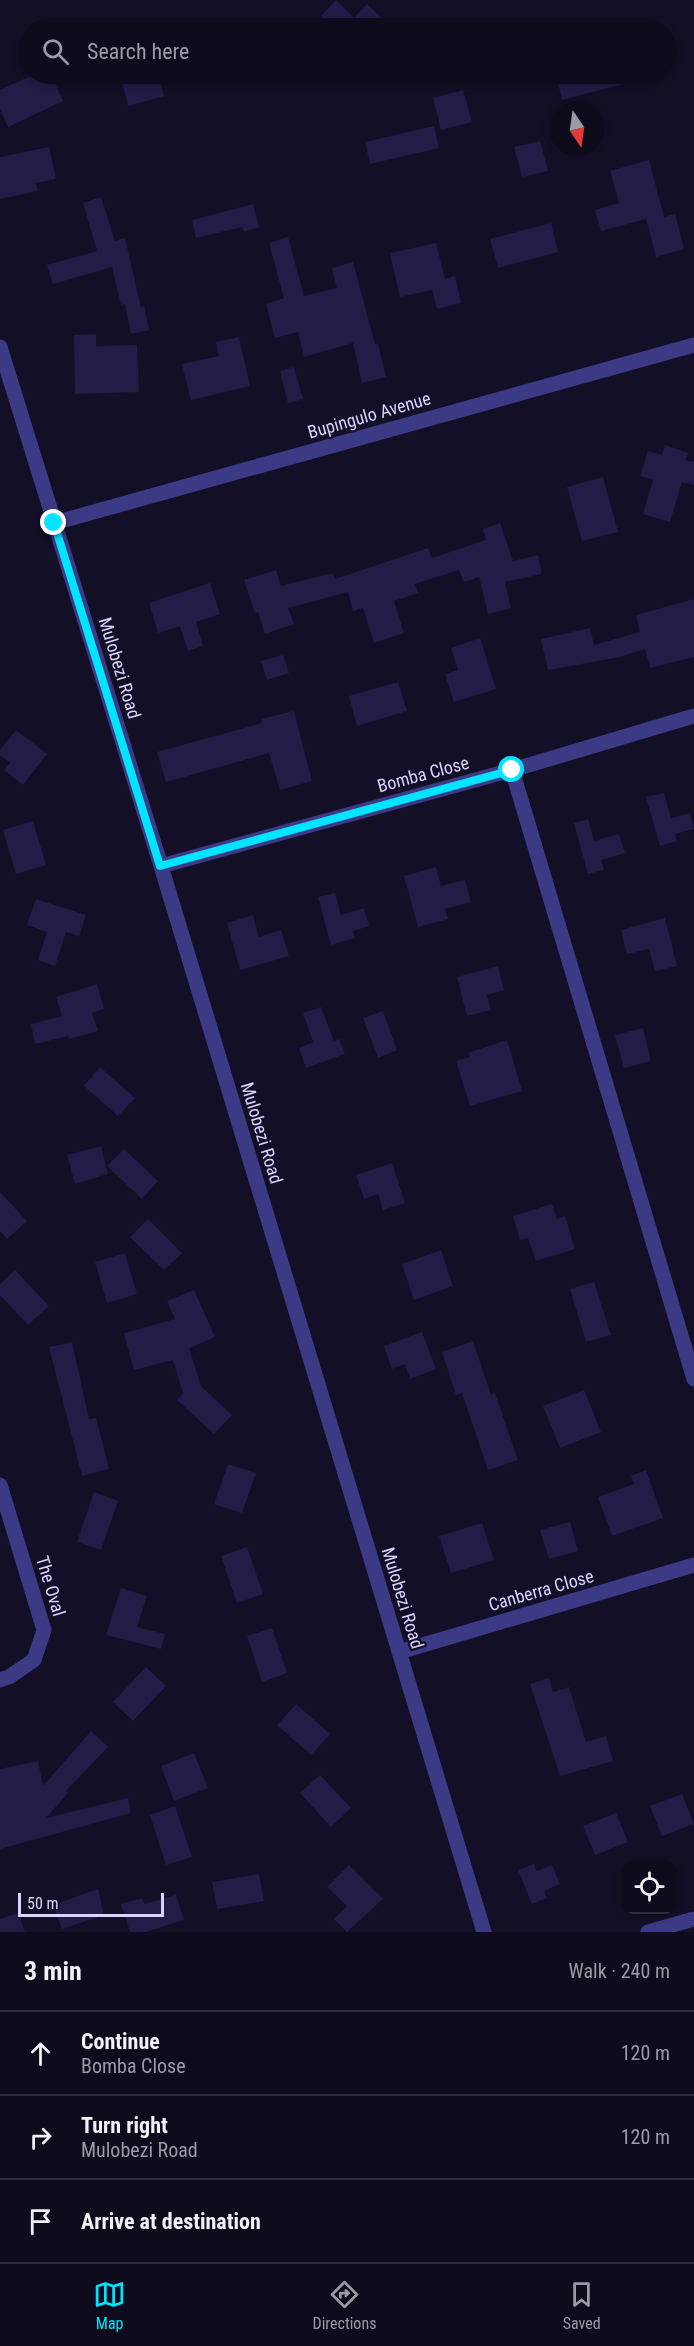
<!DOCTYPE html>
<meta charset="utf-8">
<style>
:root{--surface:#0e0b1c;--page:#171425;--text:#f1f3f6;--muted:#9b9ba3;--line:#2e2b3b;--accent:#00e5ff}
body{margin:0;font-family:"Roboto Condensed",sans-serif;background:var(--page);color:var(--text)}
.controls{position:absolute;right:18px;bottom:18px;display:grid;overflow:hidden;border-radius:12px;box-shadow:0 3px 9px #0003}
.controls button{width:54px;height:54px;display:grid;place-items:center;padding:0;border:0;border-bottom:2px solid var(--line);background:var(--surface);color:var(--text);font:30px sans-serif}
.compass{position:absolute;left:550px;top:102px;width:54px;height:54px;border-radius:50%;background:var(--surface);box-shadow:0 3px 9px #0003;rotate:167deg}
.scale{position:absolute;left:18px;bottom:15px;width:146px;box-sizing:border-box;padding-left:6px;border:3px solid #d9d4ff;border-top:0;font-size:16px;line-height:21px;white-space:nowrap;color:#d9d4ff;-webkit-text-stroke:4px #130f26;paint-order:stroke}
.stop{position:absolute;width:18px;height:18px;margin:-14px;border:4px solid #00e5ff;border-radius:50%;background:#fff}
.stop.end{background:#00e5ff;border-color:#fff;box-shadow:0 2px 6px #0008}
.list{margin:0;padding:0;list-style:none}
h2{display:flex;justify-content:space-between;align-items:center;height:78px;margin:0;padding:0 24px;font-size:26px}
h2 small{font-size:20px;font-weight:400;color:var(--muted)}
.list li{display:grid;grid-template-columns:39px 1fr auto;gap:18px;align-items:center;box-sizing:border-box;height:84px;padding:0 24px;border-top:2px solid var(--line)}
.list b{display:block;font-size:22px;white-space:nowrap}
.list p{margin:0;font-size:20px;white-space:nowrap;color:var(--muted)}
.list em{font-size:20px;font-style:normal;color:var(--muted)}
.icon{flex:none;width:33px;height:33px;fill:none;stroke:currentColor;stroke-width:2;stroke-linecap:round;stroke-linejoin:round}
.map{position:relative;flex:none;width:694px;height:1932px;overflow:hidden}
.search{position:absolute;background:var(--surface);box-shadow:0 3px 9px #0003;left:18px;right:18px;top:18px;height:66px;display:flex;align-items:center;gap:15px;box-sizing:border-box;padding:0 21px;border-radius:33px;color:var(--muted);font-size:22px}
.sheet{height:330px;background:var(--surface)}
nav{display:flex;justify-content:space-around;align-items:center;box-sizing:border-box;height:84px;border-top:2px solid var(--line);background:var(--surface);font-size:16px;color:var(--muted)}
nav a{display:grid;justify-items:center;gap:3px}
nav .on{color:var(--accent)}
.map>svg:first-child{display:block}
.building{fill:#241b47}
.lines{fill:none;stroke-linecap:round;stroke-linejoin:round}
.minor{stroke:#3d3a85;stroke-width:15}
.route{stroke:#00e5ff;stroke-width:8}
.labels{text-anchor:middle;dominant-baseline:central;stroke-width:4.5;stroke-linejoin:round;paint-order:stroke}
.street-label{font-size:18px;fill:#d9d4ff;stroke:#130f26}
</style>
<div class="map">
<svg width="694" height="1932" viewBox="0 0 694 1932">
<rect width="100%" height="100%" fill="#130f26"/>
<path class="building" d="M 336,0 L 354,18 L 367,4 L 392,28 L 333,28 L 321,16 Z
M 35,74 L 51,74 L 63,101 L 8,127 L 0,109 L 0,90 Z
M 120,74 L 158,74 L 164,96 L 128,106 Z
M 556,74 L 641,74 L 642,79 L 562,100 Z
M 463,90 L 472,122 L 441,130 L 433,98 Z
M 434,126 L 439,148 L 370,164 L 365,142 Z
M 540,141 L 548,171 L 522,177 L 514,147 Z
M 49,147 L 56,179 L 36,183 L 38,191 L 0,199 L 0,157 Z
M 649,160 L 664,217 L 675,214 L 684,249 L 656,257 L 646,219 L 601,231 L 595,210 L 619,203 L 610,171 Z
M 101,197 L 115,241 L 125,238 L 141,307 L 144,306 L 149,330 L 131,334 L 125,304 L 121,305 L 112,267 L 53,284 L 47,265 L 97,251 L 83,203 Z
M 253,204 L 259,227 L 244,232 L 242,227 L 196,238 L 192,220 Z
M 551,223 L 558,252 L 498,268 L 490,239 Z
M 288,237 L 304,296 L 337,288 L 332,268 L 353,262 L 375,344 L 378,344 L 386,377 L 362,383 L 353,343 L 304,357 L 298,332 L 275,338 L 266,304 L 284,298 L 269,243 Z
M 436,243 L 445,279 L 455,276 L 461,303 L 437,309 L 432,290 L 400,297 L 390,253 Z
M 96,334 L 96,346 L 137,345 L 139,392 L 75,394 L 74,335 Z
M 239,337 L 250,386 L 191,400 L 182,364 L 219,356 L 216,342 Z
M 294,367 L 303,399 L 288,403 L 280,371 Z
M 665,445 L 688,453 L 686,460 L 694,462 L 694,485 L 682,482 L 670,522 L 643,514 L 653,480 L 640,476 L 648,451 L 662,455 Z
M 603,477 L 618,532 L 582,541 L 567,487 Z
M 500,523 L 513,561 L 538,555 L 542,574 L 505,582 L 511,608 L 488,614 L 479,577 L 464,582 L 459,570 L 415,584 L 418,593 L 394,601 L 404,633 L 374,643 L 363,608 L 353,611 L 348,592 L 288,608 L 294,624 L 265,634 L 258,612 L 255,613 L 244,580 L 276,570 L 281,586 L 333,573 L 335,579 L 428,548 L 432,558 L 486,540 L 483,529 Z
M 210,583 L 220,614 L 196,622 L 203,646 L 188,651 L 180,626 L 158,633 L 149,603 Z
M 694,599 L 694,657 L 650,668 L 645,649 L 620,657 L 548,670 L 541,639 L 590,628 L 594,645 L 640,632 L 636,615 Z
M 480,638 L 496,689 L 454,702 L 445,674 L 458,670 L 451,648 Z
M 283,655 L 289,673 L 267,680 L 261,661 Z
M 398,682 L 407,711 L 357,726 L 349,696 Z
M 294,711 L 312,781 L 280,790 L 269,753 L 166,782 L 157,752 L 262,723 L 261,719 Z
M 16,730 L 47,754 L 23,785 L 4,770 L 10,763 L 0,755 L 0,750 Z
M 664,793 L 671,818 L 690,813 L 694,829 L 675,834 L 677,841 L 660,846 L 646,797 Z
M 588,819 L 594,841 L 619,834 L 625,853 L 601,860 L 604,870 L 588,874 L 574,823 Z
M 33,821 L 46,865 L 16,874 L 3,830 Z
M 436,867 L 441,886 L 465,880 L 471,902 L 445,909 L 448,919 L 418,927 L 404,876 Z
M 335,893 L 341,915 L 364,908 L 369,926 L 353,931 L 355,938 L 331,945 L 318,897 Z
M 36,899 L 86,915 L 79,936 L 66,932 L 55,966 L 38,960 L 47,932 L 27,925 Z
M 253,915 L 259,937 L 281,930 L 289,956 L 240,970 L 227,923 Z
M 665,918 L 677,966 L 655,971 L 649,949 L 627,954 L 621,930 Z
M 498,966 L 504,990 L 487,995 L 491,1010 L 467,1016 L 457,977 Z
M 97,984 L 104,1009 L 92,1013 L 98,1031 L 69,1039 L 68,1036 L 35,1044 L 31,1024 L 62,1016 L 56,997 Z
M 321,1007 L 334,1041 L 339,1039 L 345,1054 L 306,1068 L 299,1048 L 313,1042 L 303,1013 Z
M 383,1011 L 397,1050 L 378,1058 L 363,1018 Z
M 643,1028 L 651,1061 L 624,1068 L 615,1035 Z
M 507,1040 L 522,1091 L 470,1106 L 456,1061 L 470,1057 L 468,1053 Z
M 100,1067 L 135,1098 L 118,1116 L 84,1086 Z
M 101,1146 L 108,1174 L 75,1184 L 67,1155 Z
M 124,1149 L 158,1181 L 142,1199 L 107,1166 Z
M 392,1163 L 405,1203 L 383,1210 L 378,1194 L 364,1199 L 356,1175 Z
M 0,1192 L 27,1221 L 7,1239 L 0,1231 Z
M 552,1204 L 557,1219 L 565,1216 L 575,1249 L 536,1261 L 528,1238 L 520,1240 L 513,1216 Z
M 148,1219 L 182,1253 L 164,1270 L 130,1237 Z
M 441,1250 L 453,1286 L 414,1300 L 402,1264 Z
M 125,1253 L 137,1294 L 107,1303 L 95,1262 Z
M 15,1270 L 49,1306 L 28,1325 L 0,1295 L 0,1284 Z
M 594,1282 L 611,1335 L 586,1342 L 570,1289 Z
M 194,1290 L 215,1337 L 189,1348 L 201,1386 L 232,1415 L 214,1434 L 177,1400 L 183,1393 L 173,1360 L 134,1370 L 124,1333 L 175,1319 L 167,1301 Z
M 422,1332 L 436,1369 L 410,1379 L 405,1364 L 392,1369 L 384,1346 Z
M 473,1341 L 491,1395 L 495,1393 L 518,1460 L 488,1470 L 462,1393 L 456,1395 L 442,1352 Z
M 72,1342 L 89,1419 L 96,1418 L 109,1469 L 82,1476 L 49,1347 Z
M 584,1390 L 601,1432 L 560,1448 L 543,1406 Z
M 228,1464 L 256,1473 L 242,1513 L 214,1504 Z
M 646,1470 L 663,1518 L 612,1536 L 598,1497 L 634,1484 L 631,1476 Z
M 94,1492 L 118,1501 L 101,1550 L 77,1542 Z
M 570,1522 L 578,1551 L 549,1559 L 540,1530 Z
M 482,1523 L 494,1560 L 451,1573 L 439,1536 Z
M 247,1547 L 263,1594 L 237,1603 L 221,1556 Z
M 121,1588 L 147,1596 L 137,1627 L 165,1634 L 161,1649 L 106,1635 Z
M 272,1628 L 287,1673 L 262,1682 L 247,1636 Z
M 146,1667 L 166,1686 L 133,1721 L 113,1702 Z
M 549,1678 L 553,1692 L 569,1687 L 586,1742 L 606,1736 L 613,1761 L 560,1776 L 530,1684 Z
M 296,1704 L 330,1734 L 311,1755 L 277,1725 Z
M 91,1731 L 108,1747 L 66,1791 L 68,1793 L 46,1818 L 128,1798 L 131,1813 L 0,1849 L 0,1769 L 38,1761 L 43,1786 Z
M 194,1753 L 208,1788 L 174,1801 L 161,1766 Z
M 320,1775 L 351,1808 L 331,1827 L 300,1793 Z
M 682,1794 L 694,1824 L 662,1836 L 650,1806 Z
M 175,1806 L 192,1857 L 166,1865 L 150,1815 Z
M 616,1813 L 628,1842 L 595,1855 L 583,1826 Z
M 534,1864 L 537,1871 L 552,1865 L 560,1884 L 544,1891 L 547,1898 L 532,1904 L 518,1870 Z
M 349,1865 L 383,1899 L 347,1932 L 334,1919 L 347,1906 L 327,1887 Z
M 259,1874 L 264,1901 L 217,1909 L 212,1882 Z
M 98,1889 L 104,1915 L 62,1929 L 53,1905 Z
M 176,1895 L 184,1920 L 146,1932 L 130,1932 L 121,1904 L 142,1898 L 145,1904 Z
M 18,1913 L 25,1932 L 0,1932 L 0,1919 Z"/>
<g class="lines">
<path class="minor" d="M 0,347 L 161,866 L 484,1932
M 54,523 L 694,345
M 512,770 L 694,1379
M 161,866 L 512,770 L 694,716
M 0,1485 L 44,1630 L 34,1660 L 9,1677 L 0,1680
M 399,1652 L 694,1565
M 648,1932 L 694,1919"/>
</g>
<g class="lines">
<path class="route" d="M 54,523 L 160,866 L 512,770"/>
</g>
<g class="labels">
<g class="street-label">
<text transform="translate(369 415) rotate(-16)">Bupingulo Avenue</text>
<text transform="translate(120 668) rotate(73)">Mulobezi Road</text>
<text transform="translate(423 774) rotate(-15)">Bomba Close</text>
<text transform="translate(262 1133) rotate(73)">Mulobezi Road</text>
<text transform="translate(51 1586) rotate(73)">The Oval</text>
<text transform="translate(541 1590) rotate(-16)">Canberra Close</text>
<text transform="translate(403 1598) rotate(73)">Mulobezi Road</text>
</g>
</g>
</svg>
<div class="controls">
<button><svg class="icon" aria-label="locate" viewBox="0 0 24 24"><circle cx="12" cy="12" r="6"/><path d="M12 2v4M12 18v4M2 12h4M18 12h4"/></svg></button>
</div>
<svg class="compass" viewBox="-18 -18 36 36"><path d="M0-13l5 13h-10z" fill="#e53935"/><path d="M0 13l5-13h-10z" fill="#9b9ba3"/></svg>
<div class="scale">50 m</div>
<div class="stop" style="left:512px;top:770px"></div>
<div class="stop end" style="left:54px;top:523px"></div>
<div class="search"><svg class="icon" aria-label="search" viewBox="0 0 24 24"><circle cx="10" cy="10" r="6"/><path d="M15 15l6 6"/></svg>Search here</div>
</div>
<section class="sheet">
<h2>3 min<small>Walk · 240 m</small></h2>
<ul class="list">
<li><svg class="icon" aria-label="ahead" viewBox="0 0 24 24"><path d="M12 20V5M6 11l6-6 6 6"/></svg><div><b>Continue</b><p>Bomba Close</p></div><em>120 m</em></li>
<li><svg class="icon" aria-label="right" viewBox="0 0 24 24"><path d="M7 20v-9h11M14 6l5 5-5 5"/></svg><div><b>Turn right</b><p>Mulobezi Road</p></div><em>120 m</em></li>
<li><svg class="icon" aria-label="arrive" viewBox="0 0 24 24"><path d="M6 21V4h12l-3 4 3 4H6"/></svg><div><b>Arrive at destination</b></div></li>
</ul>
</section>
<nav>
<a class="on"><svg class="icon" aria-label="map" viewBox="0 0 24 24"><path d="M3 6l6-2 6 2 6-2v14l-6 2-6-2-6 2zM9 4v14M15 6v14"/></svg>Map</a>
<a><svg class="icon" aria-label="directions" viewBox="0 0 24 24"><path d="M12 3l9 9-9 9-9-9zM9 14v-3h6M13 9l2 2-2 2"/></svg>Directions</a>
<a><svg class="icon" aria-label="saved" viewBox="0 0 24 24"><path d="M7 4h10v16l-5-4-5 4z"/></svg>Saved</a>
</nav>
